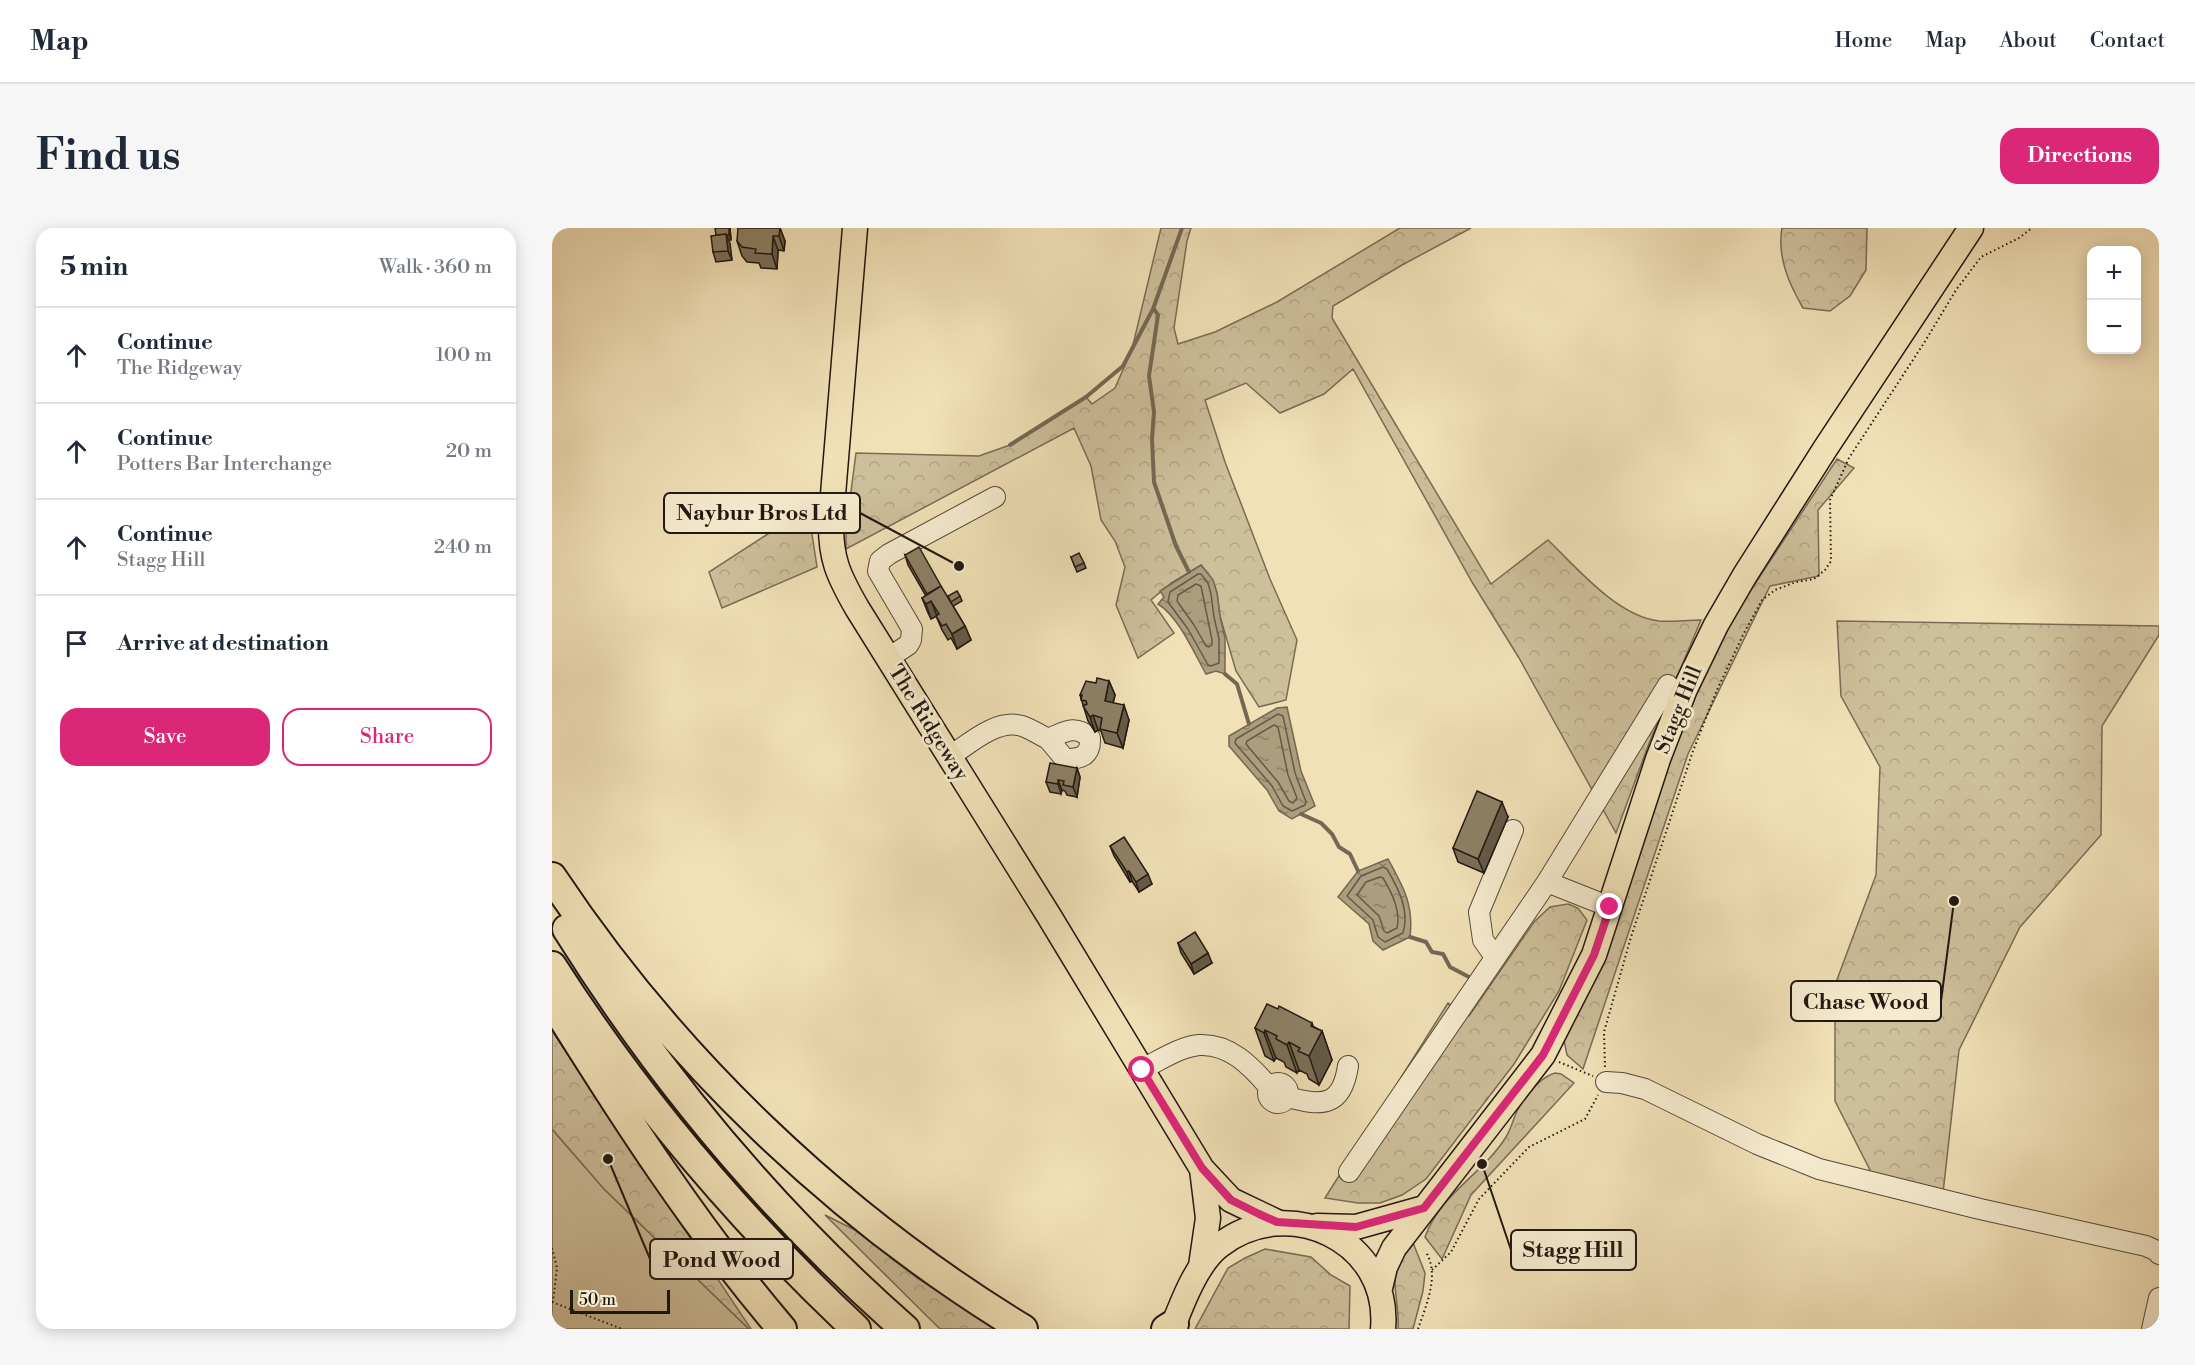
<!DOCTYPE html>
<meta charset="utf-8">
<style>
:root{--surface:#fff;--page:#f6f6f7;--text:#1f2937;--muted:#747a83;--line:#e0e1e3;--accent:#db2777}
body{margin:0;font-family:"Libre Bodoni",serif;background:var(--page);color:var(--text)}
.controls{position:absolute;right:18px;top:18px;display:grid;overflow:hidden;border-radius:12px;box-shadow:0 3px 15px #0003}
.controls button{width:54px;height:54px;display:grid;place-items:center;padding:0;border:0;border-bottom:2px solid var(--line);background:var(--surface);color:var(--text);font:30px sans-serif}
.scale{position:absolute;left:18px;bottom:15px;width:100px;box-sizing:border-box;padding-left:6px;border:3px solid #211810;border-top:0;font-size:16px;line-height:21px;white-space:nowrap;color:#211810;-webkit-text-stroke:4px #f7ecd0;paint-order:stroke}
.stop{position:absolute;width:18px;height:18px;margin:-14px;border:4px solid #db2777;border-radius:50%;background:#fff}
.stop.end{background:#db2777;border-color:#fff;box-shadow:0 2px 6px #0008}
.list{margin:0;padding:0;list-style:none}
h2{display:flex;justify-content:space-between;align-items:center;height:78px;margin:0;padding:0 24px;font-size:26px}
h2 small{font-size:20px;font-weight:400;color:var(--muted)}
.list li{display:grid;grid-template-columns:39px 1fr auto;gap:18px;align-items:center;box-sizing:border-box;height:96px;padding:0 24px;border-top:2px solid var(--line)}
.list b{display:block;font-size:22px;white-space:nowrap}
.list p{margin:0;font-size:20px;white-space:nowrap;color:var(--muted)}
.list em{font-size:20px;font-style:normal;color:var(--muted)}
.actions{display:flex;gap:12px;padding:18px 24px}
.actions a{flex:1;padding:14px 0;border:2px solid var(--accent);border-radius:18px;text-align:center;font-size:21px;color:var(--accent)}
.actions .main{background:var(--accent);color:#fff}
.icon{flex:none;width:33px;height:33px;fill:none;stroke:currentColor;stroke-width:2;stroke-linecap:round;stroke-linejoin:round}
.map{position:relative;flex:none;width:1607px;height:1101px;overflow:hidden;border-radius:18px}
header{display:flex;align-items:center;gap:36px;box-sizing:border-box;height:84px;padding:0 30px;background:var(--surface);border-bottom:2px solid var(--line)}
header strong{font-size:28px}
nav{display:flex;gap:33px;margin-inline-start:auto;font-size:21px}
.intro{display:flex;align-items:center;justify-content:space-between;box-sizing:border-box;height:144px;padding:0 36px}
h1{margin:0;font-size:42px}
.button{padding:15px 27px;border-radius:18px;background:var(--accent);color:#fff;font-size:21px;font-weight:700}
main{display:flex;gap:36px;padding:0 36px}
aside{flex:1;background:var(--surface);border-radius:18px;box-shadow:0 3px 15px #0003}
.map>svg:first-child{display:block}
.grass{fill:#cebf9b;stroke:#786c56;stroke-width:1.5}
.forest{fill:url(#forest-crowns);stroke:#786c56;stroke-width:1.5}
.water{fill:url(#water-ripples);stroke:#746852;stroke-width:1.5}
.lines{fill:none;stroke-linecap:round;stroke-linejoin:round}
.shore{stroke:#665a47;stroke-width:1.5}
.stream{stroke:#746852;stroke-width:4}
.minor-casing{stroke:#554a3a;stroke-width:22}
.major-casing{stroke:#211810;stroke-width:27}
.highway-casing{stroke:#211810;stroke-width:32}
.path{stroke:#211810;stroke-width:2;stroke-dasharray:1.5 3;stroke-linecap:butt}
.minor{stroke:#f7ecd0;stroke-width:20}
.major{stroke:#f2e1b7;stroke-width:24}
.highway{stroke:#f2e1b7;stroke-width:28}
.wall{fill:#7a6f59;stroke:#211810;stroke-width:1.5}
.shaded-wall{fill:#635a48;stroke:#211810;stroke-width:1.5}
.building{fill:#8e8167;stroke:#211810;stroke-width:1.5}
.route{stroke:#db2777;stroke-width:8}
.labels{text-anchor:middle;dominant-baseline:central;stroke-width:6;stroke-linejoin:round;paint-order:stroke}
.street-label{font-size:21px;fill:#211810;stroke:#f7ecd0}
.leader{fill:none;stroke:#211810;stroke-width:2}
.callout-dot{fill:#211810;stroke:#f7ecd0;stroke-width:2}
.callout{fill:#f7ecd0;stroke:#211810;stroke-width:2}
.callout-label{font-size:22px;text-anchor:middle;font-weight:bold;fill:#211810}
</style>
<header>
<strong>Map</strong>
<nav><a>Home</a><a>Map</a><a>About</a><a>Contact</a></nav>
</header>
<div class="intro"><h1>Find us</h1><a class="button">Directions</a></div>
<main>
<aside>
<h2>5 min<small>Walk · 360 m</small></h2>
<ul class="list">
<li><svg class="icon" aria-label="ahead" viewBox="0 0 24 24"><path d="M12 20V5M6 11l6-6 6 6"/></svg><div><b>Continue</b><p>The Ridgeway</p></div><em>100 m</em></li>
<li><svg class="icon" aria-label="ahead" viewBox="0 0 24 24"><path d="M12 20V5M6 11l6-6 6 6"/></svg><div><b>Continue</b><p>Potters Bar Interchange</p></div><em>20 m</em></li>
<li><svg class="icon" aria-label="ahead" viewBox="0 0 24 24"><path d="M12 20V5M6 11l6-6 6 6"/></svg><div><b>Continue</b><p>Stagg Hill</p></div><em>240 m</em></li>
<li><svg class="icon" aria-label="arrive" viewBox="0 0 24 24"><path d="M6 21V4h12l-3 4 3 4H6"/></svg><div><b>Arrive at destination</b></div></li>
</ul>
<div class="actions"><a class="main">Save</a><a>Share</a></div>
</aside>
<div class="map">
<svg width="1607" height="1101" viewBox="0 0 1607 1101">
<defs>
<pattern id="forest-crowns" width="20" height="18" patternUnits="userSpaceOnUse" patternTransform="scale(1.5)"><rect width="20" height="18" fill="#cebf9b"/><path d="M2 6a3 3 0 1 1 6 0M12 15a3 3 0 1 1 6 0" fill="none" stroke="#b1a384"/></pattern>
<pattern id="water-ripples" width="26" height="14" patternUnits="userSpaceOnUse" patternTransform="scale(1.5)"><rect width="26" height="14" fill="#ab9d7e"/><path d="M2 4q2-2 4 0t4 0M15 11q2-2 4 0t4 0" fill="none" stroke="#8b7f66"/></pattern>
</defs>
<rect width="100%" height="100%" fill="#f2e1b7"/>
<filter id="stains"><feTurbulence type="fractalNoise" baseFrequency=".00333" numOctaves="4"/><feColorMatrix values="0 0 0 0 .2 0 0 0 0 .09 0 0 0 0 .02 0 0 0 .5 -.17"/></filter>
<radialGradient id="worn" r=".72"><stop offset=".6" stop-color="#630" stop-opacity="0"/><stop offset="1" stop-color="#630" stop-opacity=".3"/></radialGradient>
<path class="grass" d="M 0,901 L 52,961 L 197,1101 L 0,1101 Z"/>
<path class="forest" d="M 609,0 L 639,0 L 635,13 L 622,100 L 626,116 L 663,104 L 725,74 L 848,0 L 919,0 L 850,37 L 781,78 L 780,90 L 939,356 L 996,312 C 1025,340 1065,388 1107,393 C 1120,394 1135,392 1149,392 L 1096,518 L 1064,605 L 967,430 L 920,354 L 801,141 L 772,166 L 728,185 L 694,155 L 653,172 L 673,234 L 718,351 L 745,412 L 734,472 L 707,479 L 684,443 L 668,388 L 665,365 L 661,352 L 649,337 L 619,355 L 599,372 L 622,405 L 586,430 L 564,377 L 573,339 L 563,313 L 549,292 L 539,238 L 522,200 L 294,321 L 294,301 L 304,225 L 427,228 L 458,217 L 534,169 L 540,176 L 563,160 L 580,121 Z
M 1230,0 L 1315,0 L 1314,42 L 1298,68 L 1278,83 L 1251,80 C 1237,56 1225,29 1230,0 Z
M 1285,231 L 1302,240 L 1266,282 L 1267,348 L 1218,358 L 1136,526 L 1031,841 L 1015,827 L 1012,812 L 1039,757 L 1143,461 L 1172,403 Z
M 256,280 L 265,339 L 170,380 L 157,344 Z
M 1285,393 L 1607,398 L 1607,407 L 1550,498 L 1549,607 L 1468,699 L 1407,822 L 1390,974 L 1322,950 L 1283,873 L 1283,757 L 1324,647 L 1328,539 L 1289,468 Z
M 1016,676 L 1026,680 L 1035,692 L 1007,763 L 962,836 L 874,951 L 850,967 L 828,975 L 806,975 L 773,970 L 896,775 L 917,788 L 982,694 L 998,679 Z
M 0,803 L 199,1101 L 197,1101 L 52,961 L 0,901 Z
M 1003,845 L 1009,846 L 1022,855 L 919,967 L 890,1031 L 873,1009 C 888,966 931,946 954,909 C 959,901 961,892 965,883 C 973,869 987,850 1003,845 Z
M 273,987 L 303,1002 L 365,1050 L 443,1101 L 388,1101 Z
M 860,1012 L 873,1045 L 871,1063 L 861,1101 L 846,1101 C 848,1081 839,1055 845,1038 C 848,1029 855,1020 860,1012 Z
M 713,1021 L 759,1029 L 779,1047 L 798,1058 L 797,1101 L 643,1101 L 676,1040 L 693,1030 Z"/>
<path class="water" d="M 649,337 L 661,352 L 665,365 L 668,388 L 673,410 L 673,446 L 664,443 L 654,446 C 642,425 627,389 606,376 L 612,369 L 608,363 Z
M 735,479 L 749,543 L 763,578 L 740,591 L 727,583 L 715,562 L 677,518 L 677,508 L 725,480 Z
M 836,631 C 851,658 862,677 858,709 L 831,722 L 821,713 L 817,696 L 786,669 L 806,643 Z"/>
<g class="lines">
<path class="shore" d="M 646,346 L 649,346 L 656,355 L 659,366 L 662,389 L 667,411 L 667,435 L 659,438 L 656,437 L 636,401 L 616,374 L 618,364 Z
M 644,356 L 649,358 L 660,412 L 660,417 L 657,419 L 654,418 L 642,397 L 625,373 L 626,367 Z
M 726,486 L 731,488 L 743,545 L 754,574 L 753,577 L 740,583 L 731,578 L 720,558 L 683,515 L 684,511 Z
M 722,497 L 726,499 L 736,547 L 745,570 L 741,575 L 737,573 L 726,554 L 694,516 L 695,513 Z
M 831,639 L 835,641 C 846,660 858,682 851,705 L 833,714 L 826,709 L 821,692 L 795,668 L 809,648 Z
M 828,649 L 831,650 C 840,665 849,683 845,700 L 835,705 L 832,703 L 827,688 L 805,667 L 814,654 Z"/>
<path class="stream" d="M 602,81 L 606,87 L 597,148 L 602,184 L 600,211 L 602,254 L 624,318 L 637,344
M 458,217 L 534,169 L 571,138 L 601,81 L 630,0
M 673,446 L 685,456 L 697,496
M 749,586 L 769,595 L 780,606 L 787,619 L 798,626 L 806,643
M 858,709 L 874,714 L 880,724 L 891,726 L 898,739 L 917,749"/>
<defs>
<path id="minor" d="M 335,431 L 356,417 L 359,412 L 360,401 L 326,343 L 328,333 L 337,326 L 443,269
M 397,529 C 417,516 445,490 470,498 C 479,501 488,507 496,511 C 513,504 523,496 538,510 C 539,528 529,531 513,531 L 496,511
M 995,654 L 1058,679
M 943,729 L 931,712 L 927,684 L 961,602
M 590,841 C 607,833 627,819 647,817 C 677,815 699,838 717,859
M 1054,854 L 1070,855 L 1093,861 L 1205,916 L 1267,941 L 1428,981 L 1594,1018 L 1605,1023 L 1607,1026
M716 865a10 10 0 1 1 20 0a10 10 0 1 1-20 0Z
M 736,869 C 771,879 790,878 796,838
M 797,944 L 995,654 L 1116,457
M 1600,1101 L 1607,1070"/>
<path id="major" d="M 303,0 L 279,291 C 278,330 286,347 305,380 L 497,688 L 650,941 L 679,972 L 725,994
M 765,998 L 804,999 L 872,980
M 649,1038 L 656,990 L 650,941
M 828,1060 L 833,1039 L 842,1020 L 991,827 L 1042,727 L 1106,531 L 1133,461 L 1164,397 L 1193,347 L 1273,221 L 1419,0
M 620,1101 C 630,1075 645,1035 667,1018 C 735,964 839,1012 831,1101"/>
<path id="highway" d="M 0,649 C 121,831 285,988 471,1101
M 15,701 C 108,850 221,985 353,1101
M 0,738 C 86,872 188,992 304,1101
M 0,773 C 71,887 143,999 230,1101
M 614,1101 L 622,1096"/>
</defs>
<use href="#minor" class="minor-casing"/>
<use href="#major" class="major-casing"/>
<use href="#highway" class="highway-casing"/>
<path class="path" d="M 1007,834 L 1041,848
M 1053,839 L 1052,804 L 1079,709 L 1141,523 L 1165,462 L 1192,405 L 1210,372 L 1223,362 L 1244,354 L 1262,351 L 1273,342 L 1279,333 L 1278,272 L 1297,230 L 1372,115 L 1404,62 L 1429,29 L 1467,10 L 1480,0
M 0,1020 L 5,1040 L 1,1074
M 880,1042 L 899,1024 L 927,971 L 977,919 L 1033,891 L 1046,867
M 0,1074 L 70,1101
M 866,1101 C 874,1077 888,1048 874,1024"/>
<use href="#minor" class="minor"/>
<use href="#major" class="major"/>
<use href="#highway" class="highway"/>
</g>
<path class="wall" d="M 178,0 L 179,12 L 176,12 L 180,32 L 164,34 L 161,24 L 164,7 Z
M 228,0 L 233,13 L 232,23 L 226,22 L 225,41 L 209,40 L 207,35 L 195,34 L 190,28 L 185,13 Z
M 353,327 L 390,361 L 396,370 L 408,368 L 410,373 L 401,378 L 413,398 L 419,412 L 405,421 L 399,410 L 396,412 L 390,402 L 384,388 L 379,391 L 376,385 L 370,370 L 374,368 L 356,337 Z
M 519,329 L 532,335 L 534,340 L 525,344 Z
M 557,453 L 563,467 L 561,475 L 577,492 L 571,520 L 553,515 L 549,503 L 546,502 L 543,504 L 536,493 L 528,467 L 544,455 Z
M 525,540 L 528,549 L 525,569 L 515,567 L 513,563 L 510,562 L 509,566 L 498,564 L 494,554 Z
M 956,589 L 932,645 L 906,634 L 901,620 Z
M 558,618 L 600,656 L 587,664 L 580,653 L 578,654 L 562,628 Z
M 626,715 L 660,735 L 642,746 L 629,725 Z
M 762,799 L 770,803 L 780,832 L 767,857 L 757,851 L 755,846 L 747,842 L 745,845 L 734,839 L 732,834 L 724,830 L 722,833 L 713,828 L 703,800 Z"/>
<path class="shaded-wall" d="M 177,0 L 178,0 L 179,12 L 177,7 Z
M 228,0 L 233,13 L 232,23 L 227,8 Z
M 174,6 L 178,15 L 180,32 L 176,23 Z
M 221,8 L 226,22 L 225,41 L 220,26 Z
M 379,373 L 385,388 L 379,391 L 374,376 Z
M 413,398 L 419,412 L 405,421 L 400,406 Z
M 557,453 L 563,467 L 558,487 L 553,473 Z
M 572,477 L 577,492 L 571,520 L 565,505 Z
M 541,487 L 546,502 L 543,504 L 538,489 Z
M 525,540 L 528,549 L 525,569 L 521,559 Z
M 506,552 L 510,562 L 509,566 L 506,556 Z
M 950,574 L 956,589 L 932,645 L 926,631 Z
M 577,643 L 580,653 L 578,654 L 575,644 Z
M 596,646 L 600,656 L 587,664 L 584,654 Z
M 656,725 L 660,735 L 642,746 L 639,736 Z
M 760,795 L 766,811 L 770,803 L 780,832 L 767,857 L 757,828 L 759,798 Z
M 713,802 L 724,830 L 722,833 L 712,805 Z
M 737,814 L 747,842 L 745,845 L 735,817 Z"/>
<path class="building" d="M 163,0 L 177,0 L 177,7 L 174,7 L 174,6 L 164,7 Z
M 186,0 L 228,0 L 227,8 L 221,8 L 220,26 L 203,25 L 204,21 L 190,19 L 185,13 Z
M 174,6 L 176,23 L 161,24 L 159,8 Z
M 367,319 L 389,358 L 375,366 L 353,327 Z
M 527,325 L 532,335 L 523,339 L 519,329 Z
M 389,358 L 413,398 L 400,406 L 394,396 L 390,398 L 384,388 L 387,386 L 379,373 L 374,376 L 370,370 Z
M 405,363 L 408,368 L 399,374 L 396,368 Z
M 545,450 L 557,453 L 553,473 L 572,477 L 565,505 L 548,501 L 550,490 L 541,487 L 538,489 L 531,478 L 535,476 L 534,473 L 529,472 L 530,467 L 528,467 L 534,453 L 544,455 Z
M 498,535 L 525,540 L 521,559 L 511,557 L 512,553 L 506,552 L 506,556 L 494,554 Z
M 925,563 L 950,574 L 926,631 L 901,620 Z
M 572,609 L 596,646 L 584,654 L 577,643 L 575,644 L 558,618 Z
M 643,704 L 656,725 L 639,736 L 626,715 Z
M 715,776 L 726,781 L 727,778 L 760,795 L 759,798 L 770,803 L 757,828 L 746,823 L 748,820 L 737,814 L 735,817 L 724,811 L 725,808 L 713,802 L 712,805 L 703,800 Z"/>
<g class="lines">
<path class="route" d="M 590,842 L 650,940 L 679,972 L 707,986 L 725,994 L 804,999 L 872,980 L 991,827 L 1042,727 L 1058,679"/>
</g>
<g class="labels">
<g class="street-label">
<text transform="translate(1127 482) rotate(-68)">Stagg Hill</text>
<text transform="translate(376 495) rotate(58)">The Ridgeway</text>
</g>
</g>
<path class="leader" d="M407 338L308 285M1402 673L1389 773M930 936L959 1022M56 931L98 1031"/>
<g class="callout-dot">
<circle cx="407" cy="338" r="6"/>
<circle cx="1402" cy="673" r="6"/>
<circle cx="930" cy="936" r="6"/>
<circle cx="56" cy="931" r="6"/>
</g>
<g class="callout">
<rect x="112" y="265" width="196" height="40" rx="6"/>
<rect x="1239" y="753" width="150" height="40" rx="6"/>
<rect x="959" y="1002" width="125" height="40" rx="6"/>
<rect x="98" y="1011" width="143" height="40" rx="6"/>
</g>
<g class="callout-label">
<text x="210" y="292">Naybur Bros Ltd</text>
<text x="1314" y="781">Chase Wood</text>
<text x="1021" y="1029">Stagg Hill</text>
<text x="170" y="1039">Pond Wood</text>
</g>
<rect width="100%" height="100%" filter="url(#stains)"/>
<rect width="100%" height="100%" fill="url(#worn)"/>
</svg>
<div class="controls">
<button>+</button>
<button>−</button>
</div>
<div class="scale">50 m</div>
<div class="stop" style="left:590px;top:842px"></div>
<div class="stop end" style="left:1058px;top:679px"></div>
</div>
</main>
